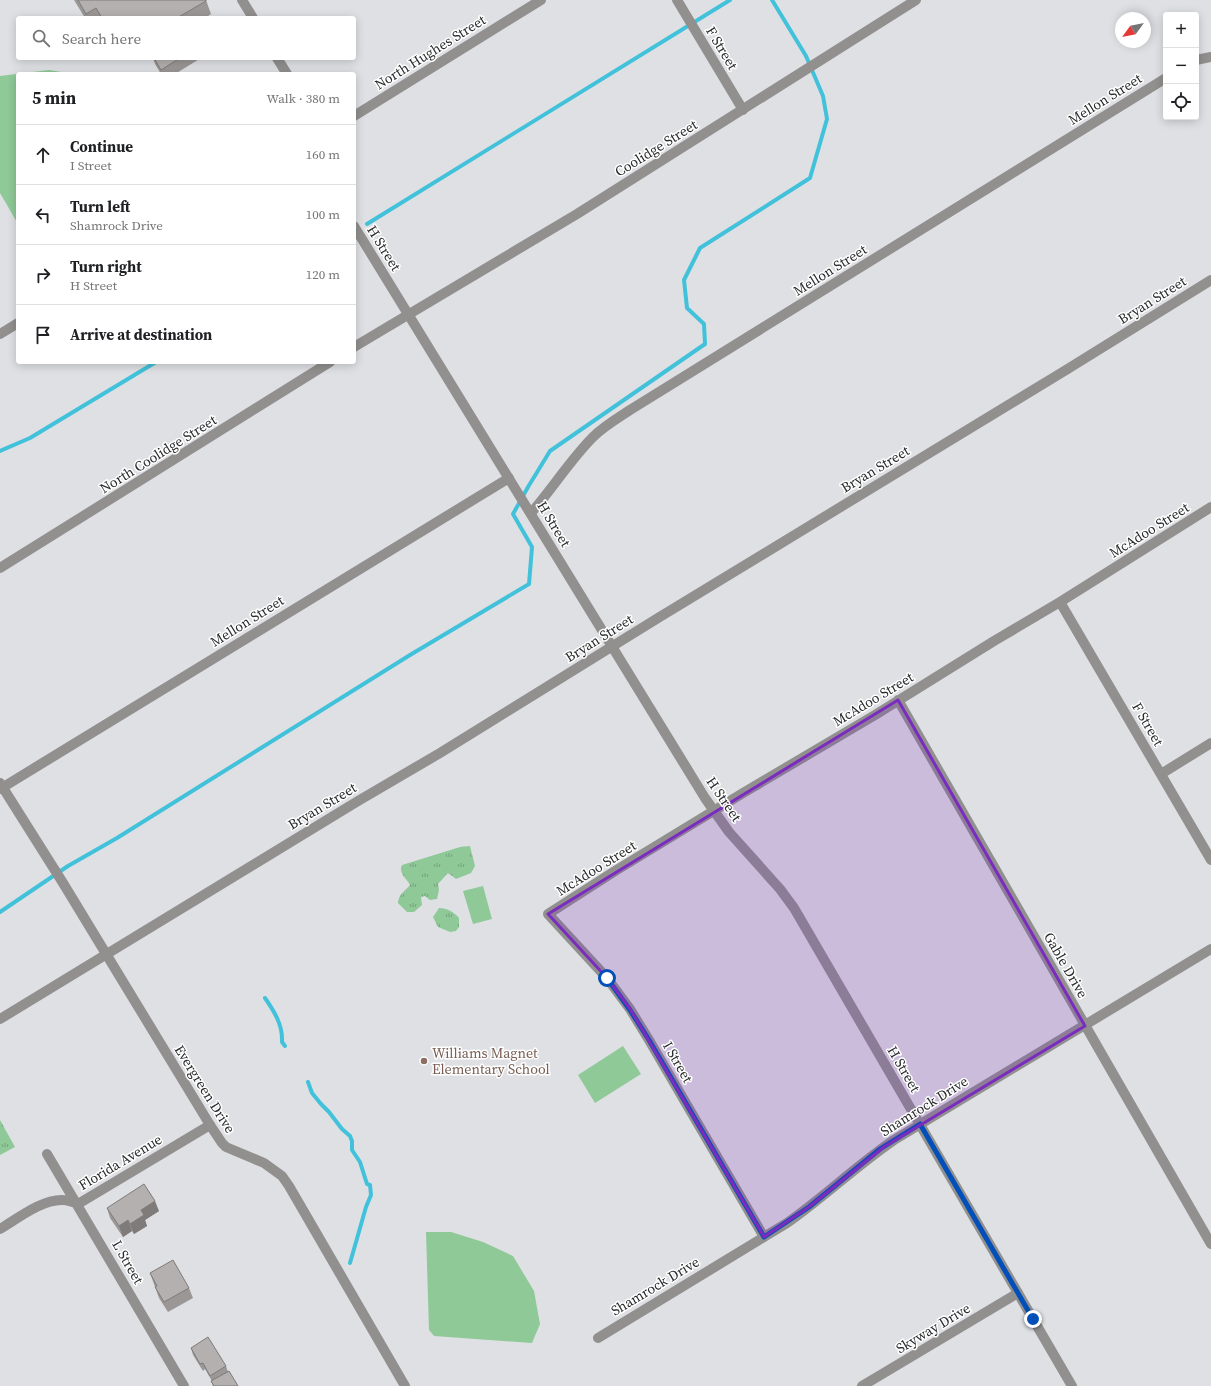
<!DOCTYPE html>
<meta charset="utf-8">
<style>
:root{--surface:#fff;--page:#f6f6f6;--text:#202124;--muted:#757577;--line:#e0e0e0}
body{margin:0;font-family:"Source Serif 4",serif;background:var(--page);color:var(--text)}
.controls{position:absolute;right:12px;top:12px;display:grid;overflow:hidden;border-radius:4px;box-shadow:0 2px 10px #0003}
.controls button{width:36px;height:36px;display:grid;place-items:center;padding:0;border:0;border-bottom:1px solid var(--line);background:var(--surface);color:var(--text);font:20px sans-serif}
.compass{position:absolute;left:1115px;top:12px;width:36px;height:36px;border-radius:50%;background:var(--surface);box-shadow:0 2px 10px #0003;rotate:237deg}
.stop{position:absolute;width:12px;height:12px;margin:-9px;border:3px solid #024fb9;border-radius:50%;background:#fff}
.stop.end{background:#024fb9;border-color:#fff;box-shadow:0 1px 4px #0008}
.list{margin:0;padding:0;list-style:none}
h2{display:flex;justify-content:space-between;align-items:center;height:52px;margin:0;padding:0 16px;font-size:17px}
h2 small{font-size:13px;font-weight:400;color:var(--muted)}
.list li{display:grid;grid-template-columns:26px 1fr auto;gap:12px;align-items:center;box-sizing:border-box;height:60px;padding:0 16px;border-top:1px solid var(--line)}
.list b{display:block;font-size:15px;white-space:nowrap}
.list p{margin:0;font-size:13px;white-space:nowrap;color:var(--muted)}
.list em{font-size:13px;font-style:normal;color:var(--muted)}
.icon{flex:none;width:22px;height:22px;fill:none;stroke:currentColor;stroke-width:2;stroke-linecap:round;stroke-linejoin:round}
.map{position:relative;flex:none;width:1211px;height:1386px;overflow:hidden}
.search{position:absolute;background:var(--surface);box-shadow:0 2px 10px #0003;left:16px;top:16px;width:340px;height:44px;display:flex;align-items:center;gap:10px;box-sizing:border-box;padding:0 14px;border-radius:4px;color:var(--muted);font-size:15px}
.panel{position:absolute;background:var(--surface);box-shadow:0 2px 10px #0003;left:16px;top:72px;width:340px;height:292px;border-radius:4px}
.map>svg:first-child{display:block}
.grass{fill:url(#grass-tufts)}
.garden{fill:#8fc998}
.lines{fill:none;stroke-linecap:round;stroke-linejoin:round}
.stream{stroke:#42c2da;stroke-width:4}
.minor{stroke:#91908f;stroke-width:10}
.tertiary{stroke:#91908f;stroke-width:10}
.wall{fill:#9b9796}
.shaded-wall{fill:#7e7b7a}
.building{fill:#b4b0af;stroke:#7e7b7a}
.route{stroke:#024fb9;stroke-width:5}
.marked{fill:#7b2cbf;fill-opacity:0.2;stroke:#7b2cbf;stroke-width:3;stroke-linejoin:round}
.education-dot{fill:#8d6e63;stroke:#fff;stroke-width:1.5}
.labels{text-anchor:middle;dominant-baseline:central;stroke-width:3;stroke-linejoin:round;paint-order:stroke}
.street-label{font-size:14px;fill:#292a2b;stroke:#fff}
.education-label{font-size:14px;fill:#785e54;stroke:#fff;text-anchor:start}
</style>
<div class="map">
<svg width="1211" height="1386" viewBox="0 0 1211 1386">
<defs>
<pattern id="grass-tufts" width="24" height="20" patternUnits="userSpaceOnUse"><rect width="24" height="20" fill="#8fc998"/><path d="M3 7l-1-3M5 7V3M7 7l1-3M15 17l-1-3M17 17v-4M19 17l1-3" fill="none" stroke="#75a37c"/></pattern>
</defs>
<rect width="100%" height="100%" fill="#dfe0e4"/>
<path class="grass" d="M 470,846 L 475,866 L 471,873 L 456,879 L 448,873 L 438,884 L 439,890 L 437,899 L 430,900 L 425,896 L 421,897 L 422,905 L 414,912 L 407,912 L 398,903 C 398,895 405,891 410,885 C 407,879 398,873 402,865 L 460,847 Z
M 439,908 C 447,908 454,912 459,918 L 459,927 L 456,931 L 450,932 L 438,927 L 433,917 Z
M 0,1120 L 15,1147 L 0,1155 Z"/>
<path class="garden" d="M 49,70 L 74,74 L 18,74 L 18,224 L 0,193 L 0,76 Z
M 483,886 L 492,919 L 473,924 L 463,891 Z
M 623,1046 L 641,1074 L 595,1103 L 578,1075 Z
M 426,1232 L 451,1232 L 483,1242 L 513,1256 L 534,1291 L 540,1324 L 532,1343 L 434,1336 L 429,1330 Z"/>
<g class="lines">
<path class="stream" d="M 367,224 L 730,0
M 0,451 L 30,438 L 156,362
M 0,912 L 68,866 L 117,838 L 410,655 L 529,584 L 532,547 L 513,514 L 528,487 L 550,451 L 705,344 L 704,324 L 687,308 L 684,280 L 700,248 L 810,178 L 827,119 L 823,96 L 806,56 L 772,0
M 265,998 C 274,1011 283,1025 282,1042 L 285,1046
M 308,1082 L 312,1093 L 321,1104 L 329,1112 L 342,1129 L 350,1136 L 352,1141 L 352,1150 L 360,1162 L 367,1184 L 370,1185 L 371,1195 L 366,1207 L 350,1263"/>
<path class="minor" d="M 677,0 L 743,110
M 1196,60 L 1211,57
M 354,347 L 577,214 L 916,0
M 531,513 C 552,489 571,459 593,437 C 604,426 618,418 630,410 L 1166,78
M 0,568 L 330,362
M 1060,602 L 1211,860
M 898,700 L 1211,1244
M 1161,774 L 1211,743
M 0,789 L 509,478
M 0,1019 L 358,801 L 440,753 L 658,618 L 1066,370 L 1211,280
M 47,1154 L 184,1386
M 0,1229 C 17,1219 42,1199 63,1200 C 68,1200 73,1202 78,1204 L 210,1125
M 764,1237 L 649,1040 L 630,1009 L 607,978 L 548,914 L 615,871 L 743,793 L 875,715 L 994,641 L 1060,602 L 1211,507
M 598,1338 L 787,1223 C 824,1197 856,1166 894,1140 L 1211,949
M 862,1386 L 1018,1293"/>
<path class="tertiary" d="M 242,0 L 253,18
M 277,58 L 287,74
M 354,116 L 541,0
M 354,226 L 705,798 L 729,832 L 780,889 L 794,908 L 1072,1386
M 0,334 L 18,323
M 0,783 L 63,883 L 210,1125 L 222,1143 L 226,1147 L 264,1163 L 282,1176 L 289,1186 L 405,1386"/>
</g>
<path class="wall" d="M 74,0 L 206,0 L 211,14 L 205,18 L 85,18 Z
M 153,58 L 201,58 L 175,74 L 161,74 L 155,64 Z
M 107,1208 L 159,1211 L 145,1220 L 147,1226 L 134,1234 L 132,1231 L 123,1237 L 110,1218 Z
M 150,1273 L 189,1288 L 193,1298 L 168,1312 L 159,1298 Z
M 191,1348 L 226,1366 L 228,1372 L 238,1386 L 213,1386 L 211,1381 L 212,1381 L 205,1369 L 203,1371 L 193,1355 Z"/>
<path class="shaded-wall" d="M 155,1201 L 159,1211 L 145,1220 L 147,1226 L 134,1234 L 130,1224 L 141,1210 Z
M 128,1220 L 132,1231 L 123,1237 L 119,1226 Z"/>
<path class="building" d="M 78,0 L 206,0 L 206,1 L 177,18 L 102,18 L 96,8 L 86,14 Z
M 154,58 L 180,58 L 161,70 Z
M 144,1184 L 155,1201 L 141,1210 L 144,1215 L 130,1224 L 128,1220 L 119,1226 L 107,1208 Z
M 173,1260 L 189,1288 L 164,1302 L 155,1287 L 157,1286 L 150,1273 Z
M 208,1337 L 226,1366 L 210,1376 L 203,1363 L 200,1364 L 191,1348 Z
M 229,1371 L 238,1386 L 214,1386 L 211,1381 Z"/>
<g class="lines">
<path class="route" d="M 607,978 L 630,1010 L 649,1040 L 764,1237 L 809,1207 L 880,1149 L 920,1124 L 1033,1319"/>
</g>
<path class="marked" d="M 898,700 L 1085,1026 L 884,1147 L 809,1207 L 764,1237 L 630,1009 L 607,978 L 548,914 Z"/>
<circle class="education-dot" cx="424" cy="1061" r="4"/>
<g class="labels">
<g class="street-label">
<text transform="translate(722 48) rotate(59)">F Street</text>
<text transform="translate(430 52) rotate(-32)">North Hughes Street</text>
<text transform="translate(1105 99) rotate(-32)">Mellon Street</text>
<text transform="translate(656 148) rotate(-32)">Coolidge Street</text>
<text transform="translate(384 248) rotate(58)">H Street</text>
<text transform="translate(830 270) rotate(-32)">Mellon Street</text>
<text transform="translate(1152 300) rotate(-32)">Bryan Street</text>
<text transform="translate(158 454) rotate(-32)">North Coolidge Street</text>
<text transform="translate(875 469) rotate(-31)">Bryan Street</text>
<text transform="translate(554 524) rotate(59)">H Street</text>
<text transform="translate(1149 530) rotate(-32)">McAdoo Street</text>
<text transform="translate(247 621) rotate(-32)">Mellon Street</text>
<text transform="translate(599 638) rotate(-32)">Bryan Street</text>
<text transform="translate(873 699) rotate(-31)">McAdoo Street</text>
<text transform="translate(1148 724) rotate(60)">F Street</text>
<text transform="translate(724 799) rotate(56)">H Street</text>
<text transform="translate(322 806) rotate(-31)">Bryan Street</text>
<text transform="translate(596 868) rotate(-32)">McAdoo Street</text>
<text transform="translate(1066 965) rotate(60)">Gable Drive</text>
<text transform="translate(678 1062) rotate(60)">I Street</text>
<text transform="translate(904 1069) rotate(60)">H Street</text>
<text transform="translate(205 1089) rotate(58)">Evergreen Drive</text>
<text transform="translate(924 1106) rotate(-32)">Shamrock Drive</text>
<text transform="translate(120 1162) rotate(-31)">Florida Avenue</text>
<text transform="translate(128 1262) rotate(60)">L Street</text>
<text transform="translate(655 1286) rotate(-31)">Shamrock Drive</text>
<text transform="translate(933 1328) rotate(-31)">Skyway Drive</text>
</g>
<g class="education-label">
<text x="432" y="1053">Williams Magnet<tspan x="432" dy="16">Elementary School</tspan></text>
</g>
</g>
</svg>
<div class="controls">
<button>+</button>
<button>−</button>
<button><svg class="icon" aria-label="locate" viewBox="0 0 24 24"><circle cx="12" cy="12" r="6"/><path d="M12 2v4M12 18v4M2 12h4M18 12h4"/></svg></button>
</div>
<svg class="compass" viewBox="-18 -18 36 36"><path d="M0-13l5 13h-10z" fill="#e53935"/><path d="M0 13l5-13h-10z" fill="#757577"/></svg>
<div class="stop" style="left:607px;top:978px"></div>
<div class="stop end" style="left:1033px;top:1319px"></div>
<div class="search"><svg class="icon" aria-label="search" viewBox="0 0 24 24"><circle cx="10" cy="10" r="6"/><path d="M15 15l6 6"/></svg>Search here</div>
<section class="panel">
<h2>5 min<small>Walk · 380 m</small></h2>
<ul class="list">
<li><svg class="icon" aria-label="ahead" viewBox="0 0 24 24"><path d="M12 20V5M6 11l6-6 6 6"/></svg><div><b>Continue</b><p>I Street</p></div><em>160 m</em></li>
<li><svg class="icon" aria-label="left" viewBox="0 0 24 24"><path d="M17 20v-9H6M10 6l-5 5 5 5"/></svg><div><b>Turn left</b><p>Shamrock Drive</p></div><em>100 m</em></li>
<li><svg class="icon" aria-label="right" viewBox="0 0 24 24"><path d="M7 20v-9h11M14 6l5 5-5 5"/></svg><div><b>Turn right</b><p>H Street</p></div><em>120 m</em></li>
<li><svg class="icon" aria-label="arrive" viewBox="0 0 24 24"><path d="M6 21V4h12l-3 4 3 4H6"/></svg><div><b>Arrive at destination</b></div></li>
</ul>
</section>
</div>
